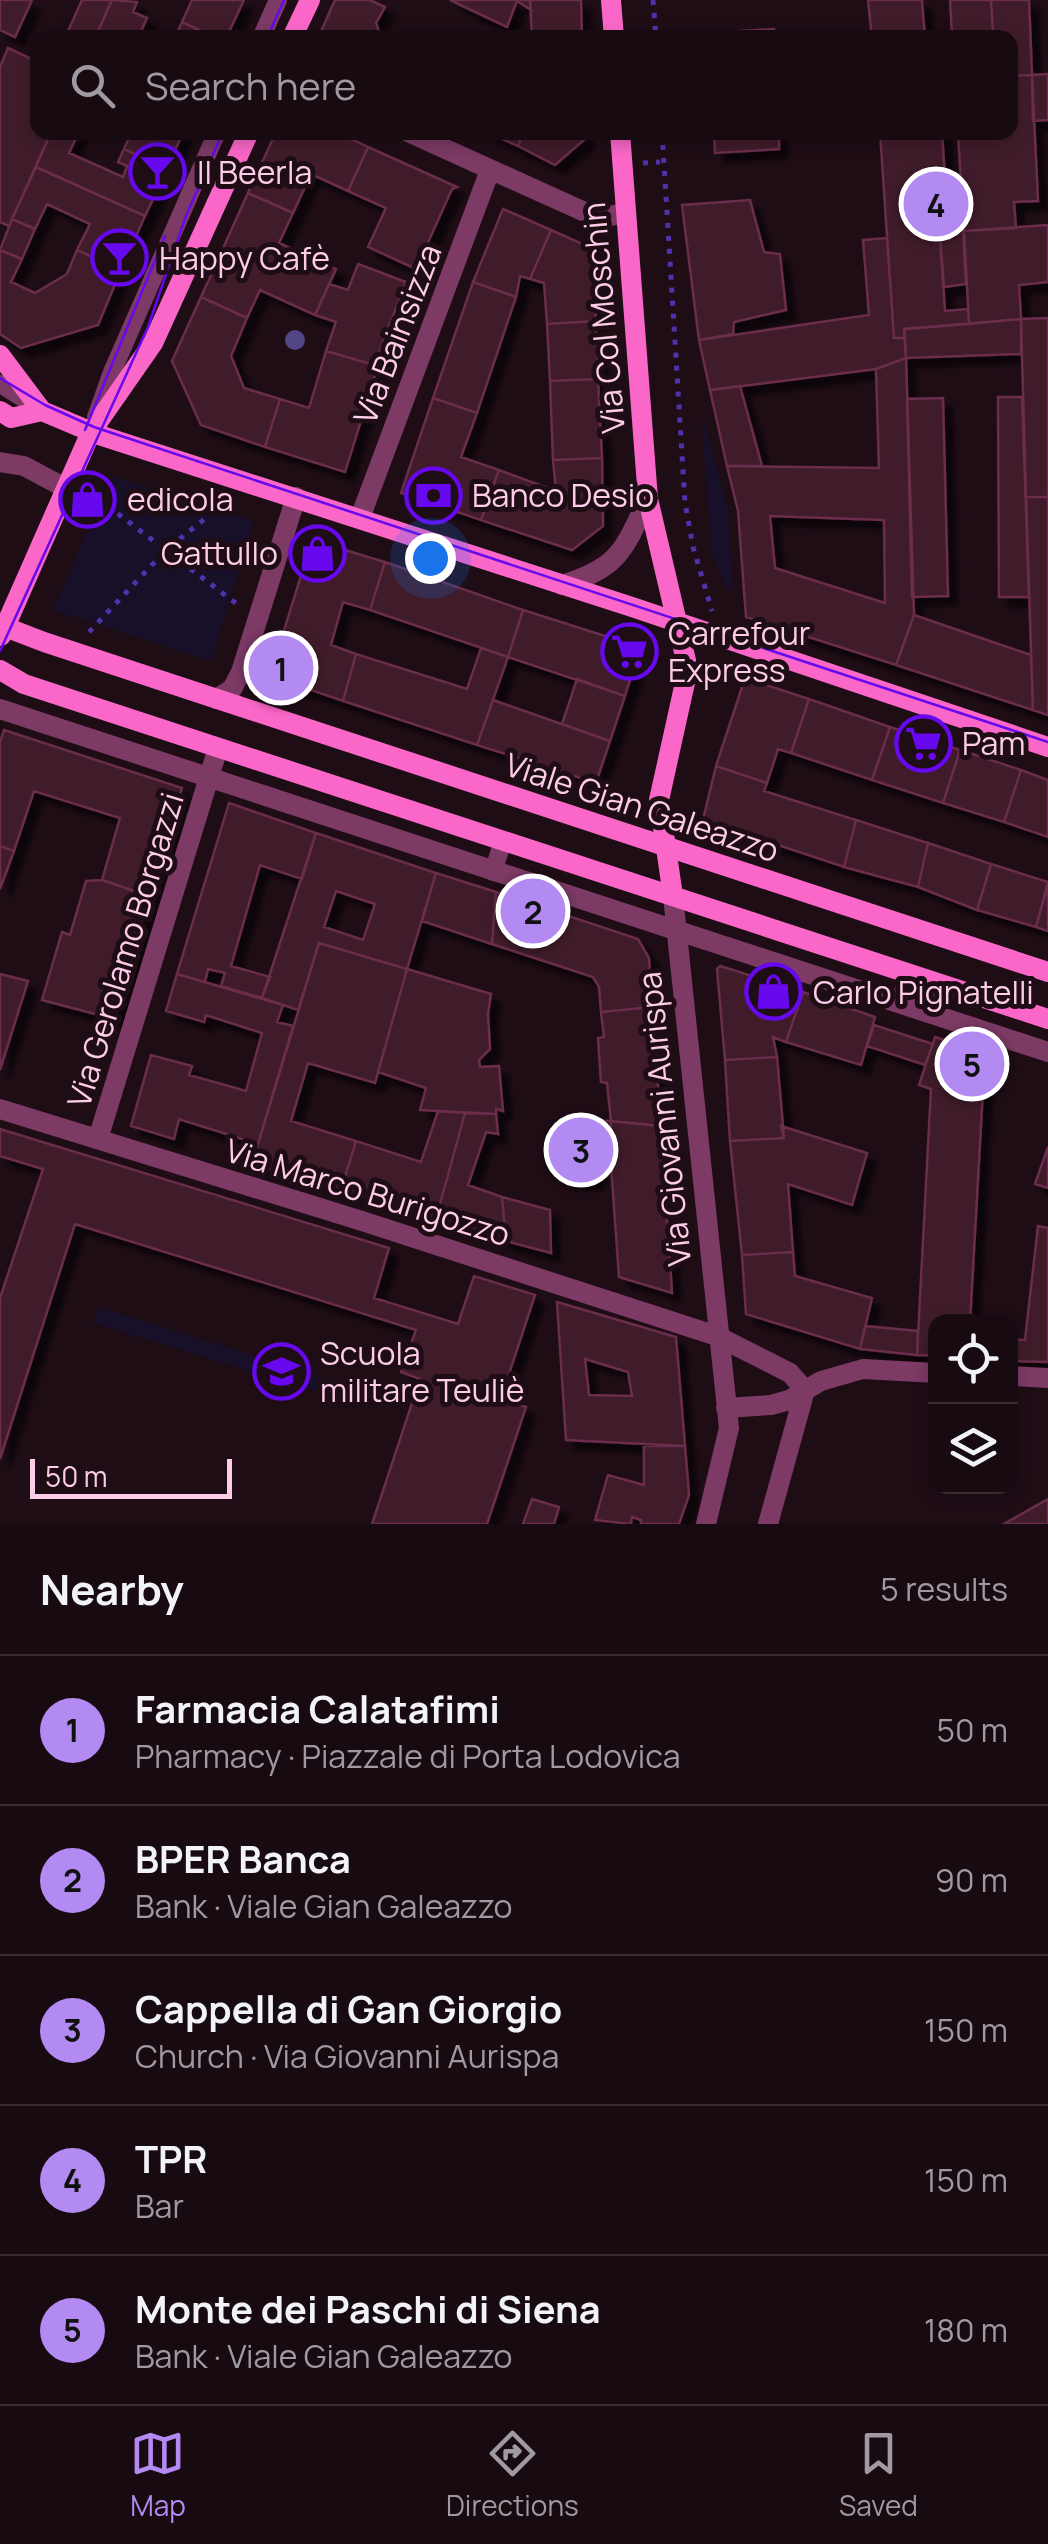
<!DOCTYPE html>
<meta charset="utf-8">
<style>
:root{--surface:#170a10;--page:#24181e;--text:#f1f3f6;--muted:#9e9a9f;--line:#362b30;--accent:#b389f2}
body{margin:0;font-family:Manrope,sans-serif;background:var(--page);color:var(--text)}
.controls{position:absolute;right:30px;bottom:30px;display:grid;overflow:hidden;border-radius:20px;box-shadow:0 5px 15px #0003}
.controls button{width:90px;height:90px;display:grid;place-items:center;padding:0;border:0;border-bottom:2px solid var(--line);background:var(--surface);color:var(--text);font:50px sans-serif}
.scale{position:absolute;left:30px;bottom:25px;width:202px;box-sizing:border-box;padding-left:10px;border:5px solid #fdcce8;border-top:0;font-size:28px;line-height:35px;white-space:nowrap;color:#fdcce8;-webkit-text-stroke:8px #1f0d16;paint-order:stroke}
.you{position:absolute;left:430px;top:558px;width:35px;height:35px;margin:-25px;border:8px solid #fff;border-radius:50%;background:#1a73e8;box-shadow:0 0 0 15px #1a73e833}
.badge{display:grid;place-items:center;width:65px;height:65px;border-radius:50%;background:var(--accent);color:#111;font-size:32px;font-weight:700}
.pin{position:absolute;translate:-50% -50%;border:5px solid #fff;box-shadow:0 2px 10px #0006}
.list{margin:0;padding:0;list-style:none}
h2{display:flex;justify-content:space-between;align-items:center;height:130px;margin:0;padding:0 40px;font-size:42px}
h2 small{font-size:32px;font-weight:400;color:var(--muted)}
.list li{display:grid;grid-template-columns:65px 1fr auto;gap:30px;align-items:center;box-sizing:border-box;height:150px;padding:0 40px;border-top:2px solid var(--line)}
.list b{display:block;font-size:38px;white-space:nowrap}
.list p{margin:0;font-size:32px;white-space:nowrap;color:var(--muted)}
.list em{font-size:32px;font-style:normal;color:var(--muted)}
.icon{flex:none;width:55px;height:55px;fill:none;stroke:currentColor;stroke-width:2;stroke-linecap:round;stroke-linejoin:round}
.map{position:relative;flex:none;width:1048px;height:1524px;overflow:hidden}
.search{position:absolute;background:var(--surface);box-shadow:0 5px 15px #0003;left:30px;right:30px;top:30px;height:110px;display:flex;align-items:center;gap:25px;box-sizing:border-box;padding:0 35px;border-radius:20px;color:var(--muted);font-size:38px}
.sheet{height:880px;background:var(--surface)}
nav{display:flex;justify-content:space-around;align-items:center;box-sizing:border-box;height:140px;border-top:2px solid var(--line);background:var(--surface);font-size:28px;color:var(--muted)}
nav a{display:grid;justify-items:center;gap:5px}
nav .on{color:var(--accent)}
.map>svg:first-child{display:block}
.green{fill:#171028}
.building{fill:#3f1a2c;stroke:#6a2d4b;stroke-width:2.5;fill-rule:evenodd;filter:url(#shadow)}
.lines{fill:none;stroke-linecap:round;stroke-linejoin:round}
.path{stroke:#5131ac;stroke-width:5;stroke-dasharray:5 8;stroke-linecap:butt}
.lane{stroke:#7c3a65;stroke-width:18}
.street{stroke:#7c3a65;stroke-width:20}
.secondary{stroke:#fa67c8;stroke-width:20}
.tram{stroke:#6708ee;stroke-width:2.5}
.tree{fill:#524685}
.labels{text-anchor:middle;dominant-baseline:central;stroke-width:10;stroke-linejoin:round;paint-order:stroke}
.poi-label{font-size:32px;fill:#fdcce8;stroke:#1f0d16;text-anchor:start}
.street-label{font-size:32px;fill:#fdcce8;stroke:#1f0d16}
</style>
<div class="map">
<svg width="1048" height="1524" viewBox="0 0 1048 1524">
<defs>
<filter id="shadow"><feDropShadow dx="9" dy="9" stdDeviation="2.5" flood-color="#0009"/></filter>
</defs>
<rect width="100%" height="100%" fill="#1f0d16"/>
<path class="green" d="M 702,423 L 705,423 L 728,509 L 733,590 L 728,591 L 712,554 Z
M 112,476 L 254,521 L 211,661 L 53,610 Z
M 98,1307 L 361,1389 L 357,1404 L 94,1323 Z"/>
<path class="building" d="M 0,0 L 32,0 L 15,37 L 0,30 Z
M 82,0 L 112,0 L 95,38 L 65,38 Z
M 112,0 L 137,2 L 133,12 L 147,18 L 138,38 L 95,38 Z
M 192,0 L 244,0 L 226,38 L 216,38 L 182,22 Z
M 335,0 L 370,0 L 385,7 L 376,23 L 380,35 L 386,38 L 318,38 Z
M 450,0 L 530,0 L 531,10 L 517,1 L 507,27 Z
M 530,0 L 581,0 L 582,38 L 532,38 Z
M 868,0 L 922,0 L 925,38 L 872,38 Z
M 950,0 L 991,0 L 993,34 L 952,36 Z
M 991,0 L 1029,0 L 1032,75 L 1010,76 L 1010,38 L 943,38 L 993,34 Z
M 182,22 L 216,38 L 175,38 Z
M 774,29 L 774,38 L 710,38 L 709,33 Z
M 8,48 L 38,62 L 38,132 L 51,132 L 9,226 L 0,222 L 0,67 Z
M 1048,74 L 1048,120 L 1033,121 L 1032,75 Z
M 1032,75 L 1038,201 L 1014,202 L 1016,228 L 964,231 L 958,132 L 1010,132 L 1010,76 Z
M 51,132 L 79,132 L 69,153 L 123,177 L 127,166 L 118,162 L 124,149 L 167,169 L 145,216 L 36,167 Z
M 122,132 L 183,132 L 167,169 L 124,149 L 129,138 Z
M 276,132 L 337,132 L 368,147 L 348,191 L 311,174 L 293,213 L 248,193 Z
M 486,132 L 524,132 L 518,146 Z
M 524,132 L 584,132 L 584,140 L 555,165 L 518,146 Z
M 714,132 L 779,132 L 779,149 L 715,153 Z
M 880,132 L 942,132 L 947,208 L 938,209 L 945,311 L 968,309 L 969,324 L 904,329 L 905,338 L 894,338 Z
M 368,147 L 457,187 L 452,189 L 416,269 L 368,247 L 386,208 L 348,191 Z
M 36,167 L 145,216 L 121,270 L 77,250 L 90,224 L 47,204 L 35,229 L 12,219 Z
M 248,193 L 293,213 L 279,243 L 336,269 L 315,315 L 260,290 L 247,318 L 201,297 Z
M 750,200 L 764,252 L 780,254 L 786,310 L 734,322 L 733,334 L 699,340 L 682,205 Z
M 962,208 L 966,284 L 944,287 L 938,209 Z
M 503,209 L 551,230 L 530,279 L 520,276 L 516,297 L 473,282 Z
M 12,219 L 35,229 L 22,259 L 0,250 Z
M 1048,225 L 1048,282 L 1019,285 L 1021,319 L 969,324 L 964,231 Z
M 551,230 L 594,249 L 596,321 L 547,324 L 544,283 L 530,279 Z
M 887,238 L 894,338 L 905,338 L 906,358 L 876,369 L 710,390 L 699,340 L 869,315 L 863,240 Z
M 0,250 L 22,259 L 11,282 L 35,293 L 67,274 L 77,250 L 121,270 L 98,325 L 21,348 L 0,334 Z
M 358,264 L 406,282 L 374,365 L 326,351 L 336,322 L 315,315 L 329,284 L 348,290 Z
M 473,282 L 516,297 L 477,413 L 433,398 Z
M 201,297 L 247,318 L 231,356 L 244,388 L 280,399 L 265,447 L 201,425 L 172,361 Z
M 1048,318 L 1048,497 L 1026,497 L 1021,319 Z
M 1021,319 L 1021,354 L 906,358 L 904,329 Z
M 596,321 L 598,379 L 550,381 L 547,324 Z
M 326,351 L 378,366 L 345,472 L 265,447 L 280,399 L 309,408 Z
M 906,358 L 914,615 L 896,665 L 746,617 L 738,511 L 727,466 L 879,468 L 876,369 ZM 770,516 L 884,520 L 885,603 L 775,568 Z
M 598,379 L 602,458 L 553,460 L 550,381 Z
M 740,386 L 762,466 L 727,466 L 710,390 Z
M 998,397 L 1022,397 L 1029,597 L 999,597 Z
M 433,398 L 477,413 L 461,457 L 499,470 L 481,520 L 401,493 Z
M 943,398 L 948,596 L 912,597 L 907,399 Z
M 602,458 L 603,526 L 572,550 L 481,520 L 499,470 L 556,491 L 553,460 Z
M 1026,497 L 1048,497 L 1048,715 L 1033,710 Z
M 312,540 L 385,562 L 370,610 L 343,602 L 331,645 L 356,654 L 343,701 L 270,676 Z
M 385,562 L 523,610 L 508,657 L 370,610 Z
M 523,610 L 640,647 L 625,696 L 508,657 Z
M 914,615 L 1031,655 L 1033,710 L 896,665 Z
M 481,648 L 508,657 L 477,745 L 343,701 L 356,654 L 467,689 Z
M 745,678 L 809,699 L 791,753 L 778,749 L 767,783 L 716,766 Z
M 577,679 L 625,696 L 610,741 L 562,724 Z
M 809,699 L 890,727 L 872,780 L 791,753 Z
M 493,700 L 610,741 L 596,783 L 477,745 Z
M 890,727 L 960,750 L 943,803 L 872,780 Z
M 4,730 L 182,788 L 149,896 L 102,880 L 120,818 L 34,791 L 14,851 L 0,846 L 0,742 Z
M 960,750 L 1021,770 L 1004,822 L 943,803 Z
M 716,766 L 767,783 L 764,791 L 856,820 L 844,867 L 703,820 Z
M 1021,770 L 1048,780 L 1048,837 L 1004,822 Z
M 229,803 L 316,833 L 302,879 L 260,865 L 231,966 L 270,977 L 262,998 L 221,986 L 225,973 L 208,969 L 205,982 L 177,974 Z
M 856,820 L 928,843 L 918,887 L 844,867 Z
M 316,833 L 436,873 L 407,969 L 319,943 L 298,1010 L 262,998 ZM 336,891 L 375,904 L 363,940 L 324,927 Z
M 928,843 L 991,864 L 977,910 L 918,887 Z
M 0,846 L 14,851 L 0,889 Z
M 991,864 L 1048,882 L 1036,927 L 977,910 Z
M 436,873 L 496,892 L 492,944 L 422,921 Z
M 102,880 L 149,896 L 114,1019 L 42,1000 L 62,932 L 70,935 L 86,881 Z
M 1048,885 L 1048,931 L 1036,927 Z
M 496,892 L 638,939 L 649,958 L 652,1007 L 601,1012 L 599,987 L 593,977 L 492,944 Z
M 319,943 L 407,969 L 375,1083 L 308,1063 L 291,1121 L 356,1141 L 341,1190 L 252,1164 Z
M 720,966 L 803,992 L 786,1042 L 773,1037 L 777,1057 L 725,1060 L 717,969 Z
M 407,969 L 491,994 L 488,1014 L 490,1049 L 479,1060 L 480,1067 L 499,1066 L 503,1111 L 496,1109 L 496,1114 L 420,1110 L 426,1088 L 378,1072 Z
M 0,974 L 28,981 L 0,1070 Z
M 177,974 L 283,1005 L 277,1022 L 293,1026 L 258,1144 L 179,1119 L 174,1139 L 131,1126 L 151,1055 L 192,1066 L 189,1075 L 246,1091 L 262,1033 L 206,1015 L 204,1022 L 166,1011 Z
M 803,992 L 875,1017 L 861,1065 L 786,1042 Z
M 652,1007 L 661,1126 L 611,1121 L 607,1083 L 601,1082 L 598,1038 L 604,1037 L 601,1012 Z
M 874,1025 L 933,1044 L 925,1065 L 867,1046 Z
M 935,1037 L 985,1054 L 970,1322 L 936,1322 L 936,1356 L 917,1355 L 931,1089 L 919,1085 Z
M 777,1057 L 784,1138 L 730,1141 L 725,1060 Z
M 438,1111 L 465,1113 L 436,1219 L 341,1190 L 356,1141 L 421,1162 Z
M 465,1113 L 496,1114 L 498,1134 L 486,1132 L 468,1185 L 502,1197 L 506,1241 L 436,1219 Z
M 568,1120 L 611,1121 L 610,1151 L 596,1149 L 595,1180 L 564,1178 Z
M 611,1121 L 661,1126 L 672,1293 L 619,1277 L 610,1151 Z
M 781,1126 L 867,1153 L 852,1205 L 788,1184 L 793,1252 L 742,1255 L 730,1141 L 784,1138 Z
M 0,1129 L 389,1248 L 374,1298 L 458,1324 L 474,1276 L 535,1295 L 501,1398 L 526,1407 L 487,1524 L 372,1524 L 420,1379 L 401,1372 L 416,1330 L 75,1224 L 0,1459 L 0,1298 L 43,1169 L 0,1156 Z
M 1048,1147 L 1048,1188 L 1035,1184 Z
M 502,1197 L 550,1210 L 551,1253 L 506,1241 Z
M 1038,1226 L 1048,1228 L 1048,1362 L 1010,1361 L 1010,1339 L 1025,1340 Z
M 793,1252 L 795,1276 L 872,1298 L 860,1349 L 746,1314 L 742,1255 Z
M 557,1302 L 676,1337 L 685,1446 L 566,1440 ZM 585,1359 L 628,1372 L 632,1396 L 589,1395 Z
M 865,1326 L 918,1331 L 917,1355 L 860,1349 Z
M 644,1446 L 685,1446 L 689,1495 L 679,1524 L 641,1524 L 641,1520 L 632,1517 L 631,1524 L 595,1520 L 608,1475 L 644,1485 Z
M 532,1499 L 559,1507 L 554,1524 L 523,1524 Z
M 1048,1499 L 1048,1524 L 1004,1524 Z"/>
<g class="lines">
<path class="path" d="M 653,0 L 656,38
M 662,132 L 685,503 L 693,547 L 712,611
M 643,163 L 660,162
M 97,498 L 237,604
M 89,632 L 166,550 L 222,505"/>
<path class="lane" d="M 261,38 L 278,0
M 0,384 L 34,405
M 96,417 L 112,372 L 217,132
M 493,872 L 503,841
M 899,1003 L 909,974
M 926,1012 L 936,983"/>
<path class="street" d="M 408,132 L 587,213 L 608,217 L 624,212
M 0,462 L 24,466 L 67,489
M 360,518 L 490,170
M 562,585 C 620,567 623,551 648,499
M 216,699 L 232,689 L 241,672 L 296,497
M 0,709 L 1048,1052
M 673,896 L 729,1428 L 706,1524
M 0,1109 L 362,1221 L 717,1336 L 790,1373 L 805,1390
M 98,1139 L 218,748
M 1010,1376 L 1048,1378
M 726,1408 L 771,1405 L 789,1400 L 821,1381 L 863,1369 L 936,1373
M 768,1524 L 805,1390"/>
<path class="secondary" d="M 611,0 L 614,38
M 292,38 L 310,0
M 620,132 L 648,499 L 688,669 L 659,800 L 673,896
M 0,355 L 42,411 L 99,435 L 632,607 L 1048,747
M 0,411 L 11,418 L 42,411
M 0,625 L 44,642 L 1048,972
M 1,636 L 91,432 L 153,343 L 249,132
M 0,670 L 24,684 L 1048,1019"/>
<path class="tram" d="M 267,38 L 284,0
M 0,378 L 45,405 L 94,427 L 1048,742
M 85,430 L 165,236
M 0,651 L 148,327 L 186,216 L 223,132"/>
</g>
<circle class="tree" cx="295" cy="340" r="10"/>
<defs>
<symbol id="bar-ring" viewBox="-11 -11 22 22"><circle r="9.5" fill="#1f0d16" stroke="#6708ee" stroke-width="1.5"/><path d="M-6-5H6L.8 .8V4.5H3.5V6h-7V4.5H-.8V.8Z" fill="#6708ee"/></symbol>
<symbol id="bank-ring" viewBox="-11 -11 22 22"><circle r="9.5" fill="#1f0d16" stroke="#6708ee" stroke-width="1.5"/><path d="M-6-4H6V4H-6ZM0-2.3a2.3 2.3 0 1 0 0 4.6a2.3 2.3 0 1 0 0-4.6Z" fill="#6708ee"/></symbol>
<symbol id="shop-ring" viewBox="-11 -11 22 22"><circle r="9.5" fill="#1f0d16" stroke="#6708ee" stroke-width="1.5"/><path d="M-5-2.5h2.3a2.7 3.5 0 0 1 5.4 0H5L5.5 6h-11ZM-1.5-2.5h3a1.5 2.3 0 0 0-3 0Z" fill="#6708ee"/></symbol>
<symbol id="supermarket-ring" viewBox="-11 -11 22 22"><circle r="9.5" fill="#1f0d16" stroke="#6708ee" stroke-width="1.5"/><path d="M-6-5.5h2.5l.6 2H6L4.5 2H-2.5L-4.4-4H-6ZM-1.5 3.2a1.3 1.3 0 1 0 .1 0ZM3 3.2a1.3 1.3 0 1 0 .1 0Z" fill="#6708ee"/></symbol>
<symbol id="school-ring" viewBox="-11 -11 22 22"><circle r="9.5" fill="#1f0d16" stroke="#6708ee" stroke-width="1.5"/><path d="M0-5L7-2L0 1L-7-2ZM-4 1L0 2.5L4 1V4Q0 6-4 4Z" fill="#6708ee"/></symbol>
</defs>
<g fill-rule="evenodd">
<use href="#bar-ring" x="126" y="140" width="63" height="63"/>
<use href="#bar-ring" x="88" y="226" width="63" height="63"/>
<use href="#bank-ring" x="402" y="464" width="63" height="63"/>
<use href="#shop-ring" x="56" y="468" width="63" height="63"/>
<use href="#shop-ring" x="286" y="522" width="63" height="63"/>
<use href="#supermarket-ring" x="598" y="620" width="63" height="63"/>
<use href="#supermarket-ring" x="892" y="712" width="63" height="63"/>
<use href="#shop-ring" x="742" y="960" width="63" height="63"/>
<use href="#school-ring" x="250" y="1340" width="63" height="63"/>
</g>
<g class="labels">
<g class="poi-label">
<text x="197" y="172">Il Beerla</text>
<text x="159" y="258">Happy Cafè</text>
<text x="472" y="495">Banco Desio</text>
<text x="127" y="499">edicola</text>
<text x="278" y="553" text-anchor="end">Gattullo</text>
<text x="668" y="633">Carrefour<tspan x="668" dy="37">Express</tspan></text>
<text x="962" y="743">Pam</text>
<text x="813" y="992">Carlo Pignatelli</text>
<text x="320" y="1353">Scuola<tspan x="320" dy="37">militare Teuliè</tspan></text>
</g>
<g class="street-label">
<text transform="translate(603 318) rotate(-95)">Via Col Moschin</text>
<text transform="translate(397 334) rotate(-69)">Via Bainsizza</text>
<text transform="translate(642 807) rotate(18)">Viale Gian Galeazzo</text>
<text transform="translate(125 950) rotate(-73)">Via Gerolamo Borgazzi</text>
<text transform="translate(664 1119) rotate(-96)">Via Giovanni Aurispa</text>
<text transform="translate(368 1192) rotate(17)">Via Marco Burigozzo</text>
</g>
</g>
</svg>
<div class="controls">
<button><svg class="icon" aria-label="locate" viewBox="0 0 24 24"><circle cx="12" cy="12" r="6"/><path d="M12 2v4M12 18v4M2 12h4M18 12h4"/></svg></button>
<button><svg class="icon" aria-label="layers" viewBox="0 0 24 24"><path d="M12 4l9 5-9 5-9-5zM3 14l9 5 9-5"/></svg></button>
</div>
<div class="scale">50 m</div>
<div class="you"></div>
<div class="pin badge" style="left:281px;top:668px">1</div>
<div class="pin badge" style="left:533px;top:911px">2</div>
<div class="pin badge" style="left:581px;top:1150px">3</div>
<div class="pin badge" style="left:936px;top:204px">4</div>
<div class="pin badge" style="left:972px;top:1064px">5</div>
<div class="search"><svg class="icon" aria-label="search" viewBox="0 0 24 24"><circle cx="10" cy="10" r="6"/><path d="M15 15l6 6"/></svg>Search here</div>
</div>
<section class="sheet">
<h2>Nearby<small>5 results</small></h2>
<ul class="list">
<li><span class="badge">1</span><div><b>Farmacia Calatafimi</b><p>Pharmacy · Piazzale di Porta Lodovica</p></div><em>50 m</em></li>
<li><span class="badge">2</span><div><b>BPER Banca</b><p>Bank · Viale Gian Galeazzo</p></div><em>90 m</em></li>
<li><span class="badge">3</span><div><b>Cappella di Gan Giorgio</b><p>Church · Via Giovanni Aurispa</p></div><em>150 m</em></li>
<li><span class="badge">4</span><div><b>TPR</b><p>Bar</p></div><em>150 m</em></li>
<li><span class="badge">5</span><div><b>Monte dei Paschi di Siena</b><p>Bank · Viale Gian Galeazzo</p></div><em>180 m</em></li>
</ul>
</section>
<nav>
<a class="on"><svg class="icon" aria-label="map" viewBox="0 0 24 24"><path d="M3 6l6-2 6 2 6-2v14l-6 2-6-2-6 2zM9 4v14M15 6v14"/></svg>Map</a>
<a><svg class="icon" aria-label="directions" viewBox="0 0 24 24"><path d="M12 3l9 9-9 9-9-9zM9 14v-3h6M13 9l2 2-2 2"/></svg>Directions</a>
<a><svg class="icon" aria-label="saved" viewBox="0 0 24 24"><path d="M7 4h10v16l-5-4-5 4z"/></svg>Saved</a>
</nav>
